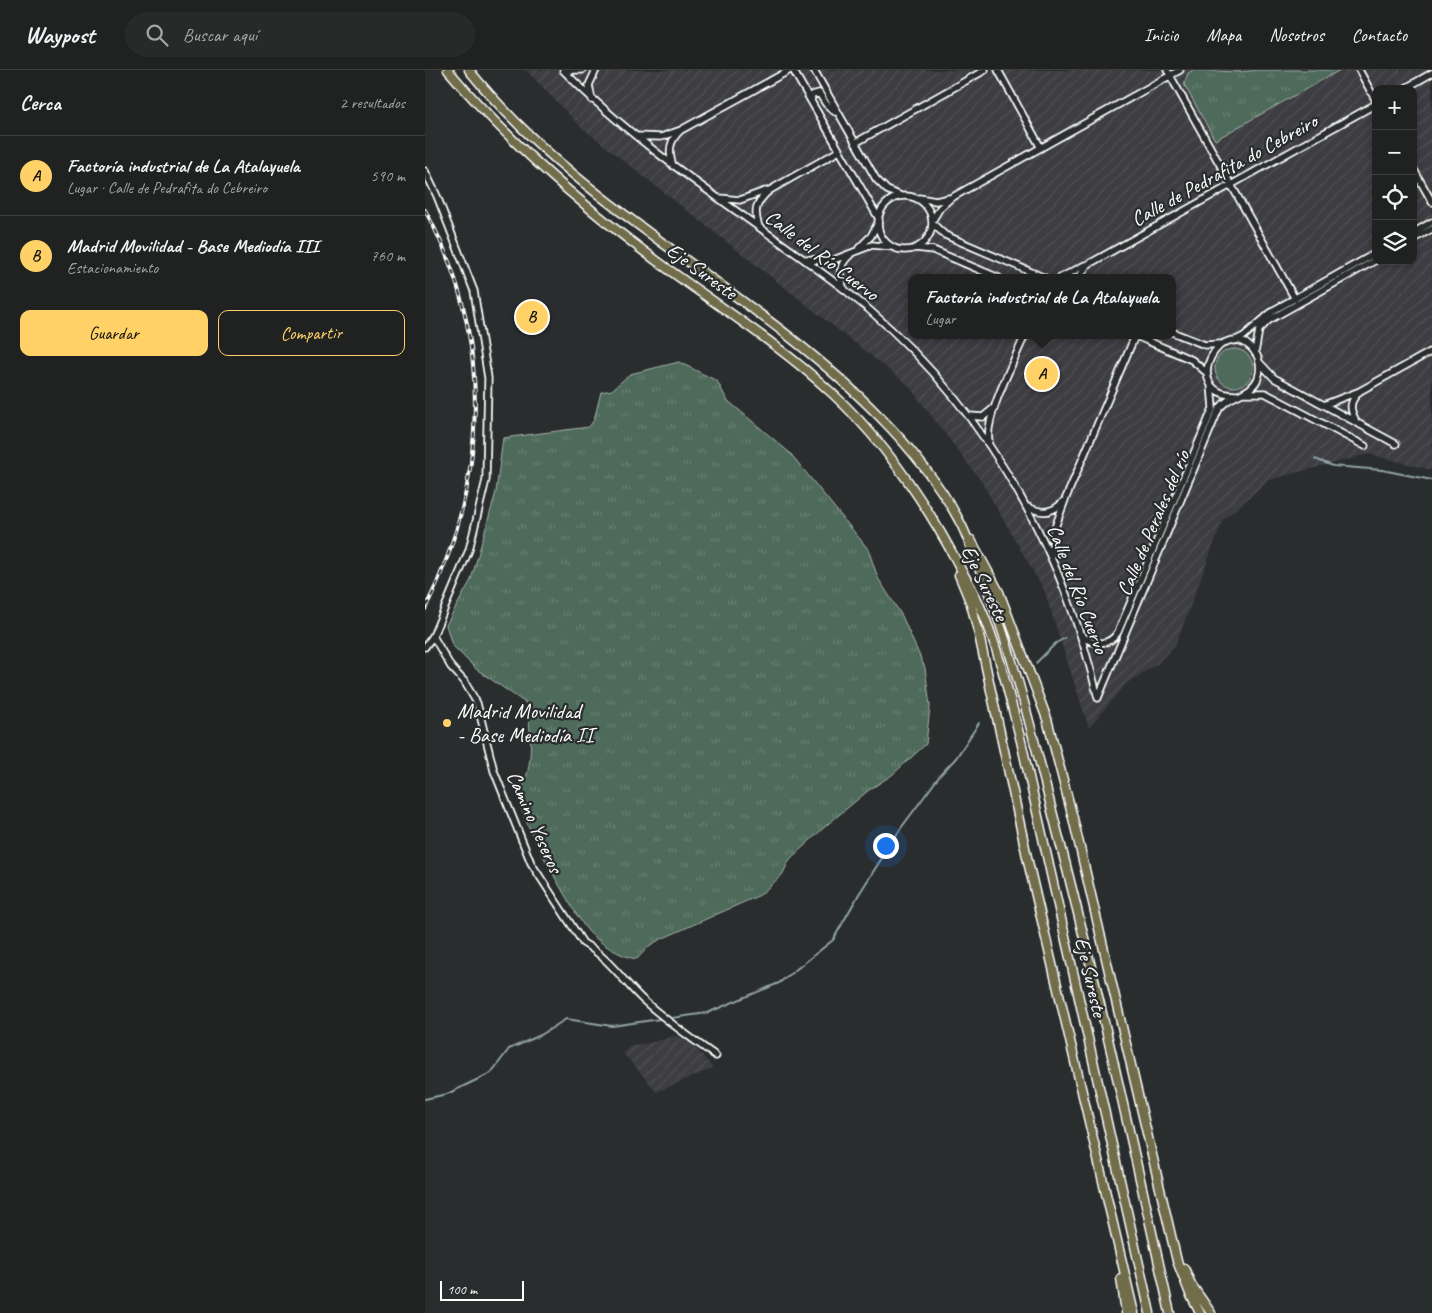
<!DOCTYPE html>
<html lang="es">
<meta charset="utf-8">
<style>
:root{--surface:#202222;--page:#282a2a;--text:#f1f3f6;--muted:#a2a4a5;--line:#3d3f40;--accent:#ffd166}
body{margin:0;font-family:Caveat,sans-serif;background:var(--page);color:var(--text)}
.controls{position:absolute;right:15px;top:15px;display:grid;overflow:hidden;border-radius:10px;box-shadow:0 2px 8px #0003}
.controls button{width:45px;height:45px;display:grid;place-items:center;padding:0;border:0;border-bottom:1px solid var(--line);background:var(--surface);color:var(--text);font:25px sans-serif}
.scale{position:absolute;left:15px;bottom:12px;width:84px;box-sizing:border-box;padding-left:5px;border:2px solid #fff;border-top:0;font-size:14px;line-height:18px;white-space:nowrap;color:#fff;-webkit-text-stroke:4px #2a2d2e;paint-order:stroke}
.you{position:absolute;left:460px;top:775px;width:18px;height:18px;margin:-12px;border:4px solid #fff;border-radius:50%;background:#1a73e8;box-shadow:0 0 0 8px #1a73e833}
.badge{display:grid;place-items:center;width:32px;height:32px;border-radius:50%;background:var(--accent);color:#111;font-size:16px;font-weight:700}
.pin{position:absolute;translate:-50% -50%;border:2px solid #fff;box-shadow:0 1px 5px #0006}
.popup{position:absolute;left:483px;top:204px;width:268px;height:65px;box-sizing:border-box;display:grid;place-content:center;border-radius:10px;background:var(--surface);filter:drop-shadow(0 1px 4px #0005);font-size:16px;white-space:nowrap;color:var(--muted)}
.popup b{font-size:19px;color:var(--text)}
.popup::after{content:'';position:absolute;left:50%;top:100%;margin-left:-10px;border:10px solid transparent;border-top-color:var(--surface)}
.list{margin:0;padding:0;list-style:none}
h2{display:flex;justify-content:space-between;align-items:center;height:65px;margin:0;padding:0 20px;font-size:21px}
h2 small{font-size:16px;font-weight:400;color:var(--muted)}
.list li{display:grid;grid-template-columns:32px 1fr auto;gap:15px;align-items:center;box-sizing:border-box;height:80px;padding:0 20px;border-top:1px solid var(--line)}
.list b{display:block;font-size:19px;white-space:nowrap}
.list p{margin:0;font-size:16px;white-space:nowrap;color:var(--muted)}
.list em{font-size:16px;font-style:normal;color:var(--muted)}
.actions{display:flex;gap:10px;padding:15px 20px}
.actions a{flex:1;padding:11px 0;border:1px solid var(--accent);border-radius:10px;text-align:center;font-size:18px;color:var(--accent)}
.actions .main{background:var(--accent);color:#111}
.icon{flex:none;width:28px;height:28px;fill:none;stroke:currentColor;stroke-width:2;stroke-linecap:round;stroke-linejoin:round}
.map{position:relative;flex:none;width:1007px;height:1243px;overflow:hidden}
header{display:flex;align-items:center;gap:30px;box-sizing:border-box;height:70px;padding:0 25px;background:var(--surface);border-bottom:1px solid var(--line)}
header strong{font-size:24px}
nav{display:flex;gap:28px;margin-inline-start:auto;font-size:18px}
.search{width:350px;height:45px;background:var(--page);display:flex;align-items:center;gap:12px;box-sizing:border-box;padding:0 18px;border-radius:28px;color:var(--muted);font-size:19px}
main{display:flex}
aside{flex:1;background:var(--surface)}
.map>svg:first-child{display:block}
.industrial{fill:url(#industrial-furrows);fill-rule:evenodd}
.grass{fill:url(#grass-tufts);stroke:#a6b4ac}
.garden{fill:#4e6a5a;stroke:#a6b4ac}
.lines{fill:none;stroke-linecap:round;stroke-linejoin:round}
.stream{stroke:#90a2a4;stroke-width:2}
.minor-casing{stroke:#fff;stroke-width:9}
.highway-casing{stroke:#fff;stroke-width:11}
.minor{stroke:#2a2d2e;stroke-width:5.5}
.highway{stroke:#716d4b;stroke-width:8}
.rail-casing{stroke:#fff;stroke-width:4}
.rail{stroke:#2a2d2e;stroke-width:2;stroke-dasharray:5.5;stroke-linecap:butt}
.poi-dot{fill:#ffd166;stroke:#2a2d2e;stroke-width:2}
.labels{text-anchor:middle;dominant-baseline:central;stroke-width:4.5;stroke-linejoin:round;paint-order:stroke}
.street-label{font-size:21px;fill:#fff;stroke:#2a2d2e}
.poi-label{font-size:21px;fill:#fff;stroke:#2a2d2e;text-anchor:start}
</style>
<header>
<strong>Waypost</strong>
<div class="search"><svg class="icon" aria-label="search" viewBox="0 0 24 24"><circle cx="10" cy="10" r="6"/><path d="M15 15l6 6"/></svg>Buscar aquí</div>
<nav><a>Inicio</a><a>Mapa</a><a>Nosotros</a><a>Contacto</a></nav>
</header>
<main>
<aside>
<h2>Cerca<small>2 resultados</small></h2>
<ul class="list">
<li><span class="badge">A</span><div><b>Factoría industrial de La Atalayuela</b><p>Lugar · Calle de Pedrafita do Cebreiro</p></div><em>590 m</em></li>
<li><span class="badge">B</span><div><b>Madrid Movilidad - Base Mediodía III</b><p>Estacionamiento</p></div><em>760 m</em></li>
</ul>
<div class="actions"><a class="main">Guardar</a><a>Compartir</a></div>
</aside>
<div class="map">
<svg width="1007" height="1243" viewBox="0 0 1007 1243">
<defs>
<pattern id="industrial-furrows" width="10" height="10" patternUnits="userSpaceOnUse" patternTransform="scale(1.25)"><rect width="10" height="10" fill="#3c3c42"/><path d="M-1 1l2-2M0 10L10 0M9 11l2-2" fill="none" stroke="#505055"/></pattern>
<pattern id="grass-tufts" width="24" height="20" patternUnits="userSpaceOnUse" patternTransform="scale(1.25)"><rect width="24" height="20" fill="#4e6a5a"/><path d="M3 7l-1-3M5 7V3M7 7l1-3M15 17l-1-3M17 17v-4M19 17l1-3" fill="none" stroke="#698073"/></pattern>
</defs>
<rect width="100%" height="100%" fill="#2a2d2e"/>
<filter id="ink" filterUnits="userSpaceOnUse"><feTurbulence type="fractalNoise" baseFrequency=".02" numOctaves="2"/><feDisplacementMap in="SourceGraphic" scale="10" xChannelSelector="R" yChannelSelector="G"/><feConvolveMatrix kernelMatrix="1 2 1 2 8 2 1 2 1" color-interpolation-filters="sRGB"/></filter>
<g filter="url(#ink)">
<path class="industrial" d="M 101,0 L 1007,0 L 1007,400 L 943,384 L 844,410 L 798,450 L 751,574 L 733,593 L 702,613 L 664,658 L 619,520 L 556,411 L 483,315 L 156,57 ZM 951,19 L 988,19 L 988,191 L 951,191 ZM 487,208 L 747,208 L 747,265 L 487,265 Z
M 251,966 L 265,971 L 288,998 L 232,1022 L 198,983 L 206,975 L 224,973 Z"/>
<path class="grass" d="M 768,0 C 789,0 812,4 832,0 L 915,0 L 790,70 L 759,14 L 763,3 Z
M 254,292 L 292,311 L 302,330 L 365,383 L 443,479 L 453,508 L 477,546 L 500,598 L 505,636 L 501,674 L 467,705 L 444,720 L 403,754 L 365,789 L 357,805 L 335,825 L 234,870 L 224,876 L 212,889 C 196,887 174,873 163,861 C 150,846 98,753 96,736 C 94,721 102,710 104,695 C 107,676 105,654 102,634 L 51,599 L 27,575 L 21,555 L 46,510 L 71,422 L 78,368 L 164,357 L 169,350 L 176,322 L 187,320 L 205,304 Z"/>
<path class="garden" d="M790 298a19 19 0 1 1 38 0a19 19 0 1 1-38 0Z"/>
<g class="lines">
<path class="stream" d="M 890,389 L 908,396 L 957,400 L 1007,410
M 611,593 L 631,573 L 640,568
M 247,948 L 282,943 L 354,913 L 408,870 L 434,824 L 476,758 L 516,704 L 531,688 L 554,653
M 0,1029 L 22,1024 L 66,1003 L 84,979 L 116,965 L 141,949 L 187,956 L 235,949"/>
<defs>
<path id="minor" d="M 138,0 C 222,86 325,147 420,220 C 551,322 635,468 673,628
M 140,0 L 157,0
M 368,0 L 454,149
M 389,0 L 451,109 L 462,120 L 476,126
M 573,0 L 616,78
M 742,0 L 870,229
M 934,0 L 951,31
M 979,19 L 1007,3
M 167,30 L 164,15 L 171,0
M 386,31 L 387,25 L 394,23 L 401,34 L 410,42
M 211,66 L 236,67 L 256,60 L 365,0
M 430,73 L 560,0
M 248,96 C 243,82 244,71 255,61
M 988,98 L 1007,132
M 0,101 L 12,126 L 49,221 L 63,308 L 61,410 L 44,480 L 8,566 L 0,577
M453 153a27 27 0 1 1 54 0a27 27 0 1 1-54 0Z
M 294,128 L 315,130 L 340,121
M 494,128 L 511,131 L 524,128
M 507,151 L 515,138 L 526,128 L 755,0
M 507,153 L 520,165 L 620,208
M 334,157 C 328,140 331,132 345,120 L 414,81
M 988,163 L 1007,152
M 988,169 L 1007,159
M 434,178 L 446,166 L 454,151
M 491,178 L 508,180 L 574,208
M 381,189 L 406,191 L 447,175 L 468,177
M 635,208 L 660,195
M 654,208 L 662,195 L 951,34
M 419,219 C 413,207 414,194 425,185
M 747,262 L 780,275 L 795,274
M 709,265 L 767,290 L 782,303
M 809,271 L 819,266 L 849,240 L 951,183
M 830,283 L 834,260 L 844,250 L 951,190
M 834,292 L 849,308 L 971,374
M 819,323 L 840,323 L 940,376
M 901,334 L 935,321 L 1007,281
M 545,346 L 558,347 L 569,338
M 930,349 C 924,338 925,331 934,322
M 564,371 C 559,348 590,289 600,265
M 603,437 C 619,445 629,442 640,430
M 627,484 L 628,463 L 640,430 L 710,266
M 657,565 C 667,576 685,576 693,562 L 788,338 L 786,315
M 8,566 L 26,597 L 39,611 L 52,633 L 69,701 L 106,793 L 158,873 C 183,887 198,911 217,929 C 240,950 266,968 291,986
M 673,628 L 793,341 C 802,324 826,326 833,308 C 836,300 835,289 830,282 C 797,239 752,325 811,325"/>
<path id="highway" d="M 23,0 C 80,68 146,126 216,179 C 280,228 349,269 408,324 C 460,372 499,430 532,492 C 539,506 549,521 555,536 C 574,579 584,626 596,671 L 725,1243
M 44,0 C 158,142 329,218 455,347 C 484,376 517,417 536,454 C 544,470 549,487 556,503 C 592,591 612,684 636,776 C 676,931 710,1087 745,1243
M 546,470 L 574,522 L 622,649 L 648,748 L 752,1191 L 765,1224 L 775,1243
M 534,505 L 546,534 L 554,565 L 604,796 L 709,1243
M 759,1198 L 766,1214 L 786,1243
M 696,1208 L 701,1243"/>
</defs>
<use href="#minor" class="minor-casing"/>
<use href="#highway" class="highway-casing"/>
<use href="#minor" class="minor"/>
<use href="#highway" class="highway"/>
<defs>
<path id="rail" d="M 0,140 C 70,267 63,412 0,539"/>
</defs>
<use href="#rail" class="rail-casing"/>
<use href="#rail" class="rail"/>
</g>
</g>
<circle class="poi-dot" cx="22" cy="653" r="5"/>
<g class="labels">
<g class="street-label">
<text transform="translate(799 100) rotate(-29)">Calle de Pedrafita do Cebreiro</text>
<text transform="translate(397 185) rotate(37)">Calle del Río Cuervo</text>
<text transform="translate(277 201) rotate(36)">Eje Sureste</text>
<text transform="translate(728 453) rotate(-67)">Calle de Perales del río</text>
<text transform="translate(560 513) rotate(64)">Eje Sureste</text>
<text transform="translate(653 519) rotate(69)">Calle del Río Cuervo</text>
<text transform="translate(110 752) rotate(66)">Camino Yeseros</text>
<text transform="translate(666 907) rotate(77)">Eje Sureste</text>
</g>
<g class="poi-label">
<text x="32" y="641">Madrid Movilidad<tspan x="32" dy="24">- Base Mediodía II</tspan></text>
</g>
</g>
</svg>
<div class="controls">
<button>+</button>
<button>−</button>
<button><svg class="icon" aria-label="locate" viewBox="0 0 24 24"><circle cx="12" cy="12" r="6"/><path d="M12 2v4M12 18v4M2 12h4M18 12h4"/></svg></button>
<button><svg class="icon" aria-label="layers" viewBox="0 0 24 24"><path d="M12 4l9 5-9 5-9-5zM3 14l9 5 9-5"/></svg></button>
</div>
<div class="scale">100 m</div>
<div class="you"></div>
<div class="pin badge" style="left:617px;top:304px">A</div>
<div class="popup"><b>Factoría industrial de La Atalayuela</b>Lugar</div>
<div class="pin badge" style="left:107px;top:247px">B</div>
</div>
</main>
